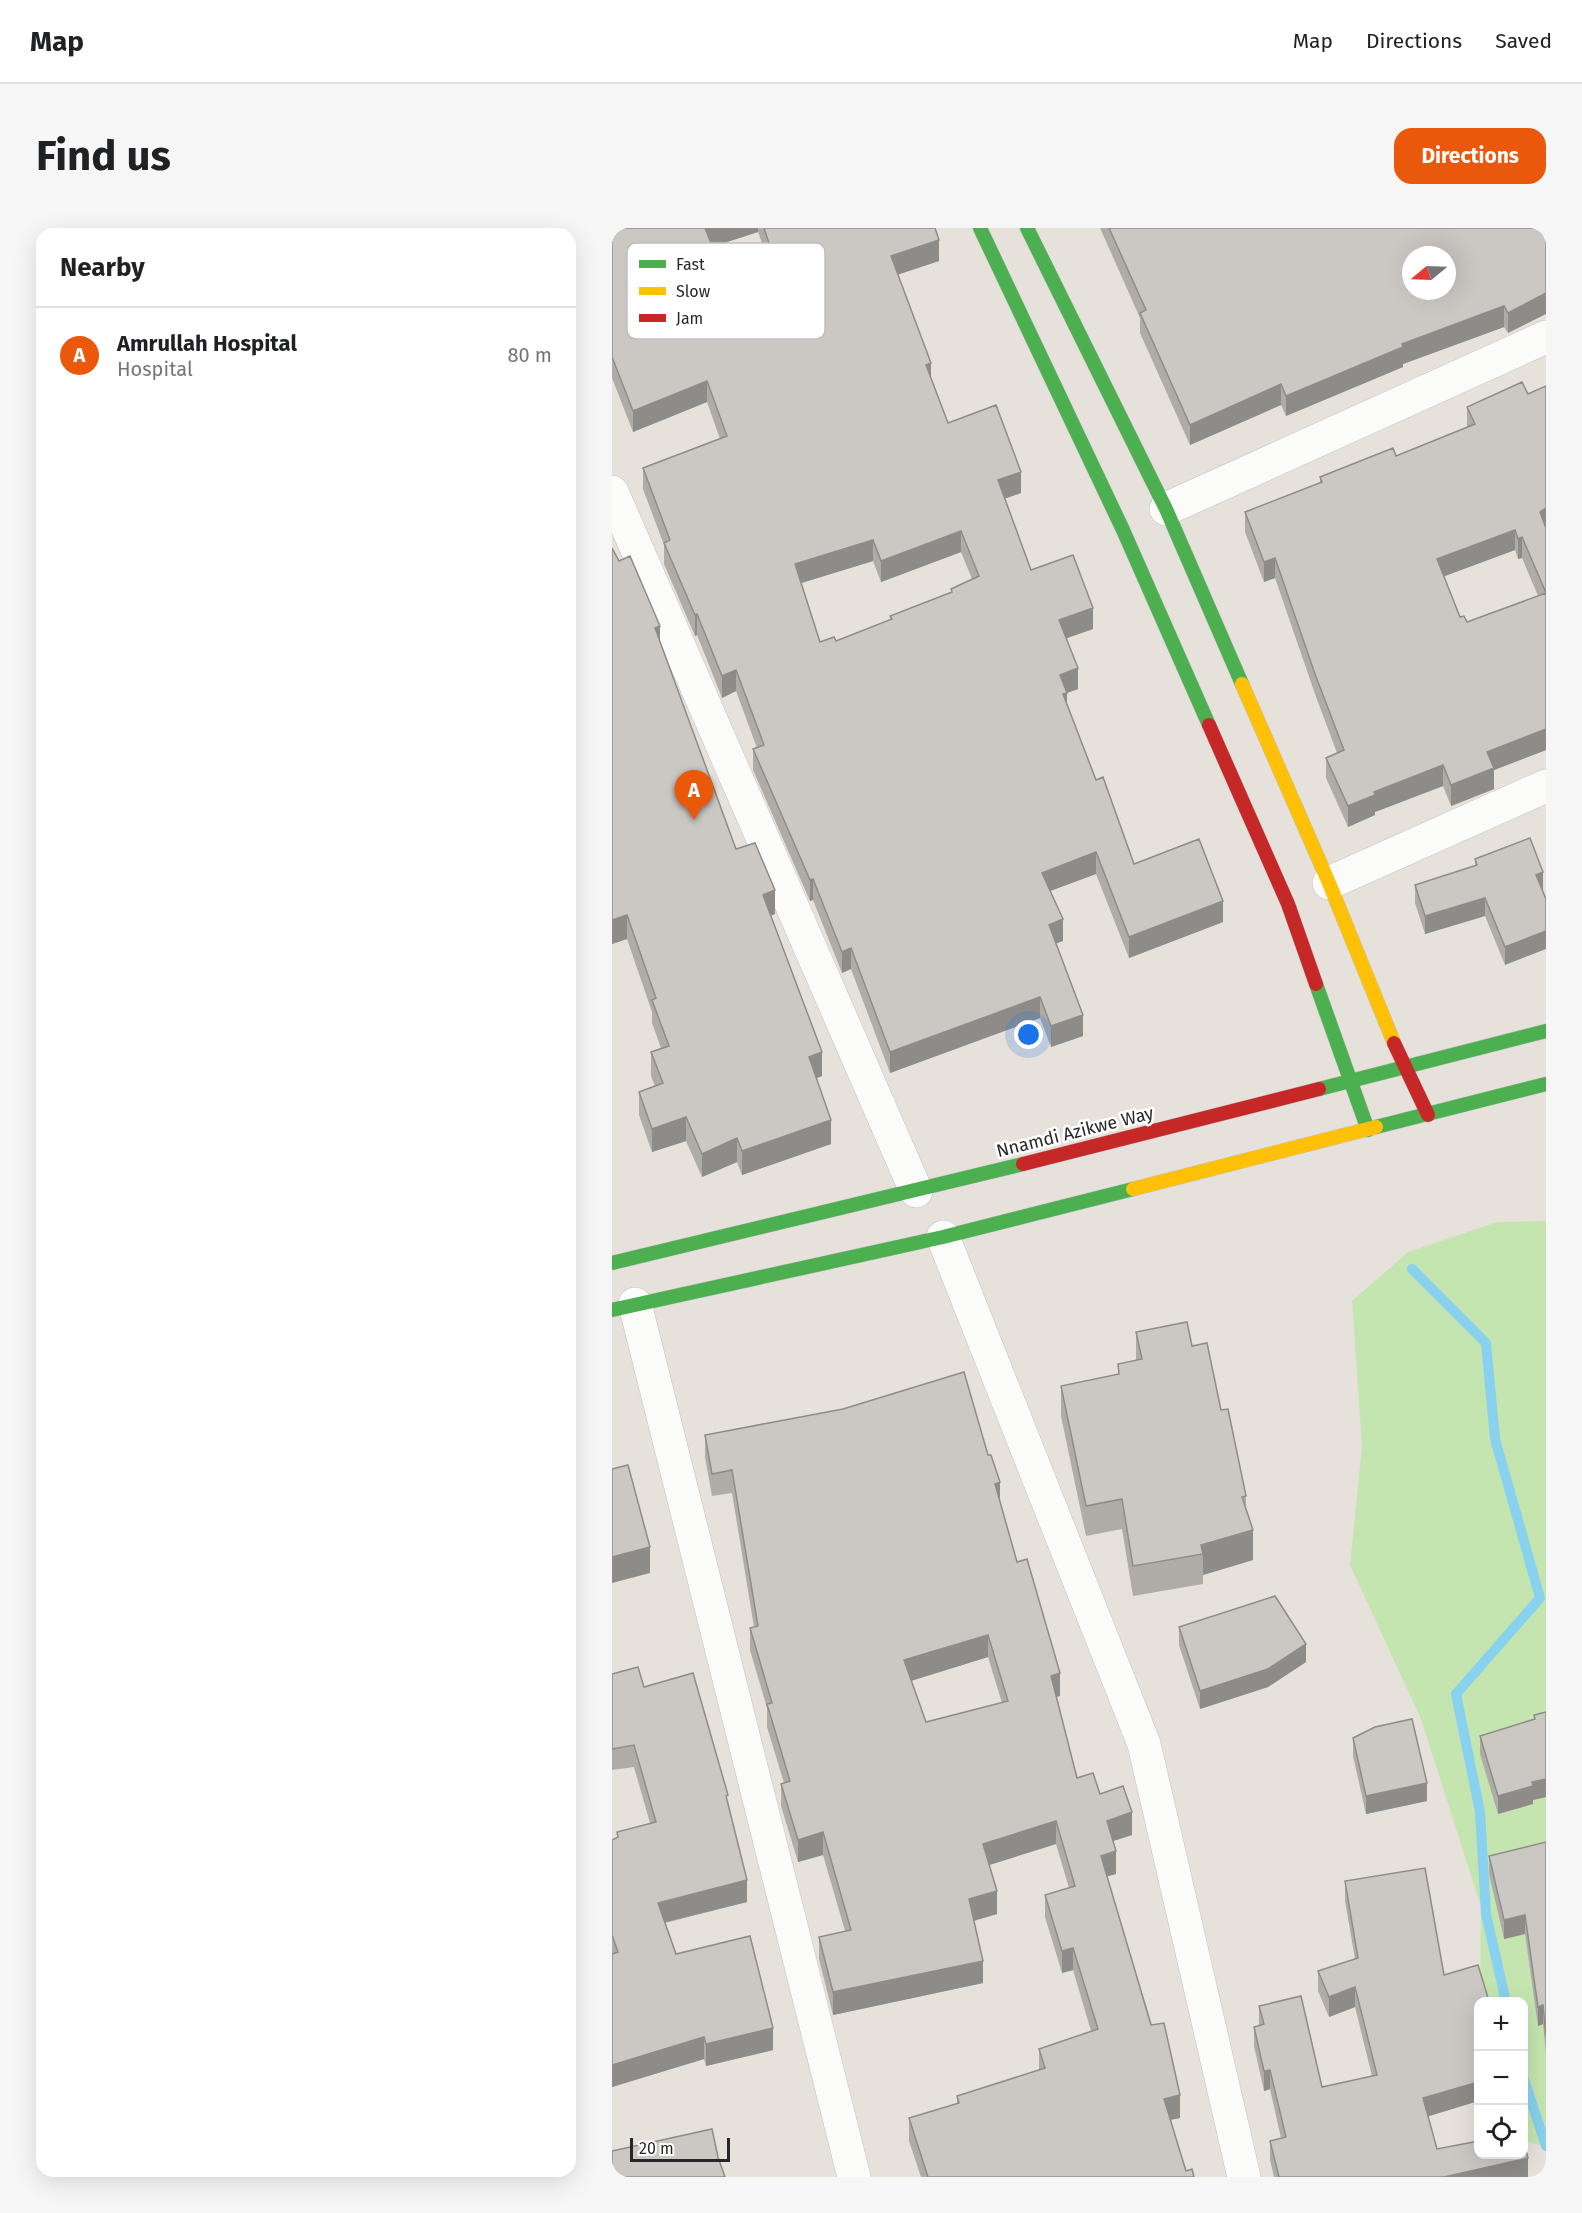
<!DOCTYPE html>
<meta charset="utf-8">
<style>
:root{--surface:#fff;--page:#f6f6f6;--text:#202124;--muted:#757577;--line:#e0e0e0;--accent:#ea580c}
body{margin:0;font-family:"Fira Sans",sans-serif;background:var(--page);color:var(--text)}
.controls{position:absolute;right:18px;bottom:18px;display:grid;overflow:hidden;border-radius:12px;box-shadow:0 6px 24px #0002}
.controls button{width:54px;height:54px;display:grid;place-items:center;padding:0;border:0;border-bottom:2px solid var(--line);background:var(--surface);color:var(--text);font:30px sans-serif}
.compass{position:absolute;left:790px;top:18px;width:54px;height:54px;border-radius:50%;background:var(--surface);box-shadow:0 6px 24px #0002;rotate:251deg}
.scale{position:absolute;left:18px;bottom:15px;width:100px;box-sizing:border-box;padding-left:6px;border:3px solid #272727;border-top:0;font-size:16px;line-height:21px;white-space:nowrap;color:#272727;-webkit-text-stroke:4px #fff;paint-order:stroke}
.you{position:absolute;left:417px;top:807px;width:21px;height:21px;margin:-15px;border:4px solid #fff;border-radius:50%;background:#1a73e8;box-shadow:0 0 0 9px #1a73e833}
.badge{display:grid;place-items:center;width:39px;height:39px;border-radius:50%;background:var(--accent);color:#fff;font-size:20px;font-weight:700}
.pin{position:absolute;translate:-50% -50px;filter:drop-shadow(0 2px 3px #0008)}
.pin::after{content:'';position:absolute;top:32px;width:21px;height:18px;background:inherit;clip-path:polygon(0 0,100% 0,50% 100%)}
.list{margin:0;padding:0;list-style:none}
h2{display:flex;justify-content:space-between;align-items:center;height:78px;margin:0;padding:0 24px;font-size:26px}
h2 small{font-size:20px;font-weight:400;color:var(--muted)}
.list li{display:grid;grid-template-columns:39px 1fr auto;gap:18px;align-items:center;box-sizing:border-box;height:96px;padding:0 24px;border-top:2px solid var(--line)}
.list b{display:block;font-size:22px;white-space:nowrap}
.list p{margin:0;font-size:20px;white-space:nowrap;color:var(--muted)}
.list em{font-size:20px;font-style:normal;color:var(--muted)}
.icon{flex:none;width:33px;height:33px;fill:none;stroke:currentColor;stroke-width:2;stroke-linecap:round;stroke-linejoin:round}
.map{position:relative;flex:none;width:934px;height:1949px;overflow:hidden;border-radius:18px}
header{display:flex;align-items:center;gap:36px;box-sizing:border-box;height:84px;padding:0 30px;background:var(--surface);border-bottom:2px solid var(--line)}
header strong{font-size:28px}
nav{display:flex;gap:33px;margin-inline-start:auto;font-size:21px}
.intro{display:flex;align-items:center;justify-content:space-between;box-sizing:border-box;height:144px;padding:0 36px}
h1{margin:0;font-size:42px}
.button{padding:15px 27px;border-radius:18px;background:var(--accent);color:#fff;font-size:21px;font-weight:700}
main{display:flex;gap:36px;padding:0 36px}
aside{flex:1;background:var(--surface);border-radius:18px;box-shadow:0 6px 24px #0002}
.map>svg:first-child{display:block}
.green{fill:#c4e5b0}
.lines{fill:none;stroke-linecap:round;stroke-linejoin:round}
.stream{stroke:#88d1ef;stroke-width:10}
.street-casing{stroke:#c3c1c2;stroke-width:34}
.fast-casing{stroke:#c3c1c2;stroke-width:15}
.slow-casing{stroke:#c3c1c2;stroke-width:15}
.jam-casing{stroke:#c3c1c2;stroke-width:15}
.street{stroke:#fbfbfa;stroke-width:33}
.fast{stroke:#4caf50;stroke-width:14}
.slow{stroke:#ffc107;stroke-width:14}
.jam{stroke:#c62828;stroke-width:14}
.wall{fill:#afaca8;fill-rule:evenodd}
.shaded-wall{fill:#8e8c88}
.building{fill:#cbc8c3;stroke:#8e8c88;stroke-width:1.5;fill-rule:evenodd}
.labels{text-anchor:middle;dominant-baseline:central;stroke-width:5;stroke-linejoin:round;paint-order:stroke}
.street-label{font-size:18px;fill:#272727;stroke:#fff}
.key{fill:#fff;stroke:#bebebe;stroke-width:1.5}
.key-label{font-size:16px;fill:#272727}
</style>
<header>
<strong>Map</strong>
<nav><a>Map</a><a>Directions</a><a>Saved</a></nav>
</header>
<div class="intro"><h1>Find us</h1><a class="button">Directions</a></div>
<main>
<aside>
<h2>Nearby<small></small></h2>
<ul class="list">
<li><span class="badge">A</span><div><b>Amrullah Hospital</b><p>Hospital</p></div><em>80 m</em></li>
</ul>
</aside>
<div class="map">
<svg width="934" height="1949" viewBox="0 0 934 1949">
<rect width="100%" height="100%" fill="#e6e2db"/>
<path class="green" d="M 934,993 L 934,1919 L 912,1912 L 912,1774 L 868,1773 L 869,1679 L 809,1491 L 738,1337 L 750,1219 L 740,1073 L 796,1024 L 885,994 Z"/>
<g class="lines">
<path class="stream" d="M 800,1041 L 874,1115 L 883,1211 L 928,1370 L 844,1466 L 868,1584 L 874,1686 L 894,1774
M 912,1851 L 934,1918"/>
<defs>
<path id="street" d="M 0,264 L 304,963
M 554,281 L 934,109
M 717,655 L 934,558
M 331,1009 L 532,1516 L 632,1949
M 23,1076 L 242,1949"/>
<path id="fast" d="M 368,0 L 511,302 L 597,497
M 415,0 L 554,281 L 630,456
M 704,756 L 756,902
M 707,861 L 934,803
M 764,899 L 934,856
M 0,1035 L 411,936
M 0,1082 L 331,1009 L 521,961"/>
<path id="slow" d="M 630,456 L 717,655 L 782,815
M 521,961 L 764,899"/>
<path id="jam" d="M 597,497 L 676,676 L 704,756
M 782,815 L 816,887
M 411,936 L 707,861"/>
</defs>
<use href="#street" class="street-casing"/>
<use href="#fast" class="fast-casing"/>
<use href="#slow" class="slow-casing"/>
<use href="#jam" class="jam-casing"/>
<use href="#street" class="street"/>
<use href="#fast" class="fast"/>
<use href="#slow" class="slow"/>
<use href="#jam" class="jam"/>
</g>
<path class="wall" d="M 0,0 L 323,0 L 327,33 L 286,46 L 319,150 L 336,195 L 409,265 L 392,271 L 419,342 L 481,401 L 454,410 L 466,461 L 455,465 L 455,478 L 484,552 L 522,636 L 611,694 L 517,730 L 484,646 L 438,663 L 451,713 L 444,715 L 471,808 L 439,819 L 428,790 L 278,845 L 239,741 L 230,745 L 201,672 L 198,673 L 141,542 L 141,521 L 145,520 L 124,463 L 110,470 L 85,407 L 83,408 L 52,336 L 52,317 L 31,261 L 31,240 L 108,211 L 95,174 L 21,204 L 0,150 ZM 146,4 L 156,32 L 112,48 L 100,19 ZM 349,324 L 360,351 L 339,361 L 339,364 L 278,388 L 278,392 L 224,413 L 208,414 L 189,355 L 261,333 L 269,354 Z
M 488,0 L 934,0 L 896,105 L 892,99 L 791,136 L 791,139 L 674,188 L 669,177 L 578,217 L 528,105 L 528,90 Z
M 934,158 L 934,522 L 882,542 L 882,561 L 839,578 L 831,558 L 763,584 L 763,587 L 736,599 L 714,550 L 714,530 L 725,525 L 703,466 L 663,350 L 652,354 L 633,304 L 633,284 L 708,255 L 708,249 L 784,228 L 855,199 L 855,179 L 916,166 ZM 903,322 L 906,331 L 910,330 L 926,368 L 855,394 L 848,389 L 832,348 Z
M 0,320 L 48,414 L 124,621 L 163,686 L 159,688 L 210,848 L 204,850 L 219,916 L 130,947 L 125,934 L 90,949 L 74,913 L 40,924 L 27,887 L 27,864 L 43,858 L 39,848 L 39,824 L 49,820 L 40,795 L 40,784 L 15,711 L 0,716 Z
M 863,631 L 931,662 L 893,737 L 873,688 L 813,706 L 803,675 L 803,657 L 863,638 Z
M 524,1104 L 580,1118 L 609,1182 L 634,1268 L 634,1279 L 641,1332 L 591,1347 L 591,1356 L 521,1368 L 510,1301 L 474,1308 L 449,1188 L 449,1158 L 506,1146 L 506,1136 L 524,1132 Z
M 93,1207 L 388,1272 L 405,1334 L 448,1468 L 444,1469 L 465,1550 L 488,1566 L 520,1607 L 501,1613 L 504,1646 L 495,1648 L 568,1890 L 558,1892 L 574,1943 L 582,1949 L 309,1949 L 297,1913 L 297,1890 L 345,1876 L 345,1868 L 427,1843 L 427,1821 L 479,1803 L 461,1742 L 450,1745 L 433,1689 L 433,1667 L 457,1660 L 444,1616 L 377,1637 L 385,1686 L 362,1693 L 371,1755 L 221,1787 L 207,1731 L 207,1709 L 233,1703 L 211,1627 L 186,1634 L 169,1578 L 169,1556 L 172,1555 L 155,1499 L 155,1480 L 138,1422 L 138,1400 L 142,1399 L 120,1265 L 100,1268 L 93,1229 ZM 376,1429 L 390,1475 L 314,1494 L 299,1453 Z
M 567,1399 L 694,1434 L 656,1459 L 588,1481 L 567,1417 Z
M 0,1446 L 32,1459 L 116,1575 L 135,1674 L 53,1695 L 64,1726 L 161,1822 L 94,1838 L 92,1831 L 0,1859 L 0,1612 L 5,1610 L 5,1604 L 38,1595 L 22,1539 L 0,1542 Z
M 934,1484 L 934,1569 L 921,1572 L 921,1576 L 886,1586 L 868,1526 L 868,1508 L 922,1492 L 922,1487 Z
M 741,1510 L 815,1573 L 754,1586 L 741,1528 Z
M 934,1616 L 934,1827 L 931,1796 L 926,1798 L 913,1706 L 892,1711 L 877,1646 L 877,1628 Z
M 733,1653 L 832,1747 L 867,1773 L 867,1888 L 863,1874 L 816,1888 L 825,1921 L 916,1949 L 662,1949 L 658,1932 L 658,1913 L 669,1910 L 658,1861 L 652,1863 L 642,1818 L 642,1799 L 647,1798 L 647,1778 L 710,1859 L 760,1848 L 743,1779 L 717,1789 L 706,1763 L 706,1743 L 743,1731 L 733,1673 Z"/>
<path class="shaded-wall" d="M 93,0 L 146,0 L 146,4 L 93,21 Z
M 327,12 L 327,33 L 279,49 L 279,28 Z
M 934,65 L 934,86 L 896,105 L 896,85 Z
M 892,78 L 892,99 L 791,136 L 791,139 L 674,188 L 674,168 L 790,116 Z
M 319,135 L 319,156 L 314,137 Z
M 95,153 L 95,174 L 21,204 L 21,183 Z
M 669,156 L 669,177 L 578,217 L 578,197 Z
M 409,244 L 409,265 L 386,273 L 386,252 Z
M 934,280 L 934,301 L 928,284 Z
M 903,302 L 903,322 L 825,351 L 825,331 Z
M 349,303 L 349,324 L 269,354 L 269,333 Z
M 910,309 L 910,330 L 906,331 L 906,311 Z
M 261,312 L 261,333 L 183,357 L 183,336 Z
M 663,330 L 663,350 L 652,354 L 652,334 Z
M 481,380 L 481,401 L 447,413 L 447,392 Z
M 85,386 L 85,407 L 83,408 L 83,387 Z
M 48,398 L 48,421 L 43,400 Z
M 466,440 L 466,461 L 455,465 L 455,486 L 451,488 L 448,447 Z
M 124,442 L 124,463 L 110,470 L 110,448 Z
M 934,501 L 934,522 L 882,542 L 882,561 L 839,578 L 839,557 L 875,524 Z
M 831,537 L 831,558 L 763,584 L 763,587 L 736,599 L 736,578 L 762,564 Z
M 484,624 L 484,646 L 430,666 L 430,645 Z
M 931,644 L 931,662 L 924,665 L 924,647 Z
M 201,651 L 201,672 L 198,673 L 198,652 Z
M 163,662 L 163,686 L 151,690 L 151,667 Z
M 873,670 L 873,688 L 813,706 L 813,688 Z
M 611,673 L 611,694 L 517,730 L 517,709 Z
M 15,687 L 15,711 L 0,716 L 0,692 Z
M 451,691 L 451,713 L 437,718 L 437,697 Z
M 934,703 L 934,721 L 893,737 L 893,719 Z
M 239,720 L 239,741 L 230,745 L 230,724 Z
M 428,769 L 428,790 L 278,845 L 278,824 Z
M 471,787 L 471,808 L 439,819 L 439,798 Z
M 210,824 L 210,848 L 197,853 L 197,829 Z
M 74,889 L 74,913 L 40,924 L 40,901 Z
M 219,892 L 219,916 L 130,947 L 130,923 Z
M 125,910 L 125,934 L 90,949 L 90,926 Z
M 388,1254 L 388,1277 L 383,1256 Z
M 641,1302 L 641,1332 L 591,1347 L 591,1326 L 589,1317 Z
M 38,1319 L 38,1345 L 0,1355 L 0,1329 Z
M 376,1407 L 376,1429 L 292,1455 L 292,1432 Z
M 694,1416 L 694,1434 L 656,1459 L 588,1481 L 588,1463 Z
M 448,1445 L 448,1468 L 439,1470 L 439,1448 Z
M 934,1551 L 934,1569 L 921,1572 L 921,1576 L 886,1586 L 886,1568 L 920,1554 Z
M 815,1555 L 815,1573 L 754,1586 L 754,1568 Z
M 520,1584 L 520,1607 L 495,1615 L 495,1593 Z
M 444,1593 L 444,1616 L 371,1639 L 371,1616 Z
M 211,1604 L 211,1627 L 186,1634 L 186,1612 Z
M 504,1623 L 504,1646 L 489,1650 L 489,1628 Z
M 135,1652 L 135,1674 L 46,1696 L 46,1675 Z
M 385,1663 L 385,1686 L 357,1694 L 357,1671 Z
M 913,1687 L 913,1706 L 892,1711 L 892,1692 Z
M 461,1720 L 461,1742 L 450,1745 L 450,1723 Z
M 371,1733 L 371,1755 L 221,1787 L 221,1764 Z
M 743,1759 L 743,1779 L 717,1789 L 717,1769 Z
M 931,1777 L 931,1796 L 926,1798 L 926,1779 Z
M 161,1800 L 161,1822 L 94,1838 L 94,1816 Z
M 92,1809 L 92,1831 L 0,1859 L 0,1837 Z
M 658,1842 L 658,1861 L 652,1863 L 652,1843 Z
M 863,1855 L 863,1874 L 811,1890 L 811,1870 Z
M 568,1867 L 568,1890 L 552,1893 L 552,1871 Z
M 916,1930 L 916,1949 L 832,1949 Z"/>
<path class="building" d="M 0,0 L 93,0 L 112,48 L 162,30 L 152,0 L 323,0 L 327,12 L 279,28 L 319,135 L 314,137 L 336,195 L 384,177 L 409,244 L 386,252 L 419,342 L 461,327 L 481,380 L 447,392 L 466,440 L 448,447 L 455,465 L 451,466 L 484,552 L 491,549 L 522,636 L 587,611 L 611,673 L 517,709 L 484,624 L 430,645 L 451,691 L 437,697 L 471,787 L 439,798 L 428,769 L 278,824 L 239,720 L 230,724 L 201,651 L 198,652 L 141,521 L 152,517 L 124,442 L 110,448 L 85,386 L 83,387 L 52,315 L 58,312 L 31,240 L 115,208 L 95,153 L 21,183 L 0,129 ZM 349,303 L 367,348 L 339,361 L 340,364 L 278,388 L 280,391 L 224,413 L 222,409 L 208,414 L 183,336 L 261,312 L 269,333 Z
M 497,0 L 934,0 L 934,65 L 896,85 L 892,78 L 790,116 L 791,119 L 674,168 L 669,156 L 578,197 L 528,85 L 534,82 ZM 799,27 L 835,27 L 835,63 L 799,63 Z
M 910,154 L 916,166 L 934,158 L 934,280 L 928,284 L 934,300 L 934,501 L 875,524 L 882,540 L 839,557 L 831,537 L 762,564 L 763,567 L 736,578 L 714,530 L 732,522 L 703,446 L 663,330 L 652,334 L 633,284 L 710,254 L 708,249 L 781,220 L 784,228 L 863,196 L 855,179 ZM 903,302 L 906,311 L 910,309 L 934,365 L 855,394 L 852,388 L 848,389 L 825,331 Z
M 0,320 L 7,333 L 18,328 L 48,398 L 43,400 L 124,621 L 143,615 L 163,662 L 151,667 L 210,824 L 197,829 L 219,892 L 130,923 L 125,910 L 90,926 L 74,889 L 40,901 L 27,864 L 51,855 L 39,824 L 57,818 L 40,772 L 44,770 L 15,687 L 0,692 Z
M 918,610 L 931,644 L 924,647 L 934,671 L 934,703 L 893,719 L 873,670 L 813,688 L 803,657 L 865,637 L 863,631 Z
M 575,1094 L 580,1118 L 595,1115 L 609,1182 L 616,1181 L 634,1268 L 630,1269 L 641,1302 L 589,1317 L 591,1326 L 521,1338 L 510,1271 L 474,1278 L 449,1158 L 507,1146 L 506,1136 L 530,1131 L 524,1104 Z
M 352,1144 L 376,1227 L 379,1227 L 388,1254 L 383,1256 L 405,1334 L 415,1331 L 448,1445 L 439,1448 L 465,1550 L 481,1545 L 488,1566 L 511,1558 L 520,1584 L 495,1593 L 504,1623 L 489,1628 L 539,1797 L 552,1795 L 568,1867 L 552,1871 L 574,1943 L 580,1941 L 582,1949 L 316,1949 L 297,1890 L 347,1875 L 345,1868 L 433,1840 L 427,1821 L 486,1801 L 461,1720 L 450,1723 L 433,1667 L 463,1658 L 444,1593 L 371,1616 L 385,1663 L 357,1671 L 371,1733 L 221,1764 L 207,1709 L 239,1702 L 211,1604 L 186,1612 L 169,1556 L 178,1553 L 155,1476 L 160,1475 L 138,1400 L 146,1398 L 120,1242 L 100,1246 L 93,1207 L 231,1181 ZM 376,1407 L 396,1473 L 314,1494 L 292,1432 Z
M 16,1237 L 38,1319 L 0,1329 L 0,1241 Z
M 663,1368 L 694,1416 L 656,1441 L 588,1463 L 567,1399 Z
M 26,1439 L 32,1459 L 81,1445 L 116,1567 L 114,1568 L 135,1652 L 46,1675 L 64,1726 L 138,1708 L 161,1800 L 94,1816 L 92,1809 L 0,1837 L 0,1726 L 6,1724 L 0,1707 L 0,1612 L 6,1609 L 5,1604 L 44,1594 L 22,1517 L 0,1521 L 0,1446 Z
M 934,1484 L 934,1551 L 920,1554 L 921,1558 L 886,1568 L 868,1508 L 923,1491 L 922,1487 Z
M 800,1491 L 815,1555 L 754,1568 L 741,1510 L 763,1499 Z
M 934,1614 L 934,1808 L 931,1777 L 926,1779 L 913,1687 L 892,1692 L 877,1628 Z
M 813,1640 L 832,1747 L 866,1737 L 877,1773 L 867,1773 L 867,1868 L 863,1855 L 811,1870 L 825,1921 L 867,1913 L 867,1926 L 912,1926 L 912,1915 L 916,1930 L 832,1949 L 667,1949 L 658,1913 L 674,1909 L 658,1842 L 652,1843 L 642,1799 L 652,1796 L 647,1778 L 689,1768 L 710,1859 L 765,1847 L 743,1759 L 717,1769 L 706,1743 L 746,1730 L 733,1653 Z
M 100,1901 L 106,1929 L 113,1949 L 0,1949 L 0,1923 Z"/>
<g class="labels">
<g class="street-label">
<text transform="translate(463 904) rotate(-14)">Nnamdi Azikwe Way</text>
</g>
</g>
<rect x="15" y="15" width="198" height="96" rx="9" class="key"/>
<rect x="27" y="32" width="27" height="8" fill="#4caf50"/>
<rect x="27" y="59" width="27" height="8" fill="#ffc107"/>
<rect x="27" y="86" width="27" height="8" fill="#c62828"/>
<g class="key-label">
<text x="64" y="42">Fast</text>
<text x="64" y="69">Slow</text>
<text x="64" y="96">Jam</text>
</g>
</svg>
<div class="controls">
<button>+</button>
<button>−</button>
<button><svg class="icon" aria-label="locate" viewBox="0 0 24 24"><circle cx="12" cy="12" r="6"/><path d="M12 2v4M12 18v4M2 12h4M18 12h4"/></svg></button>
</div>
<svg class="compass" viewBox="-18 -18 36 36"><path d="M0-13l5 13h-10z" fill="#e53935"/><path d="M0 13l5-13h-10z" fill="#757577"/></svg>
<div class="scale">20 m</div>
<div class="you"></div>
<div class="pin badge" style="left:82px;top:592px">A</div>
</div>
</main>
